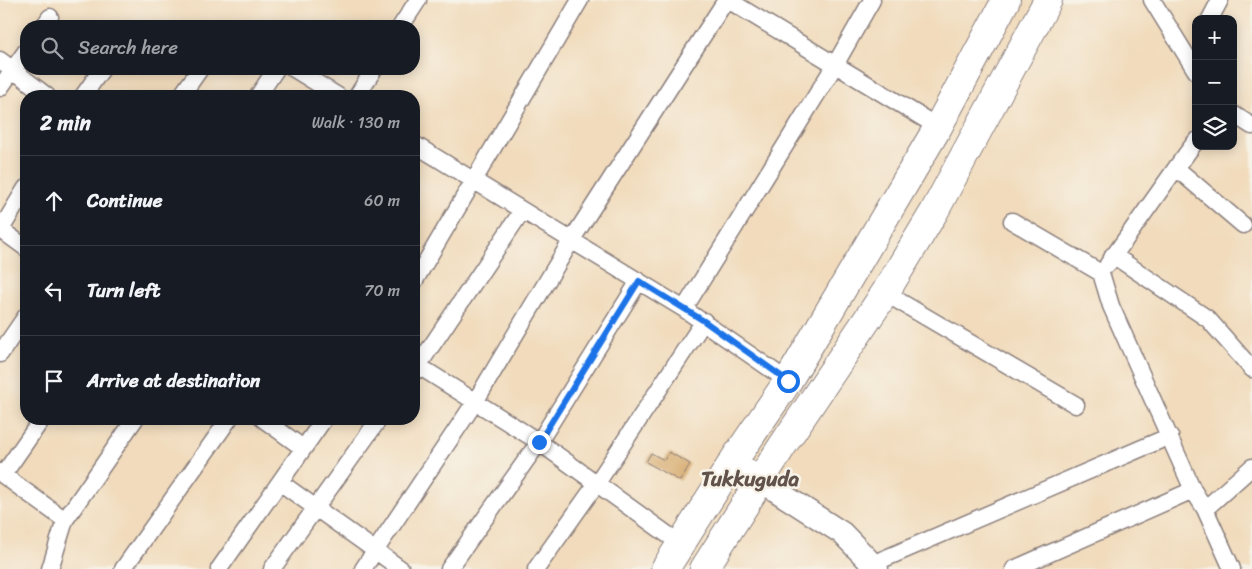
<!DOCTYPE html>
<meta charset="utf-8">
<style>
:root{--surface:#171b24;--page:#242831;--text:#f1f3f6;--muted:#9ea1a6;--line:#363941}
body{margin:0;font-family:Sriracha,sans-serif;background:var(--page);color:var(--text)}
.controls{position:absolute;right:15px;top:15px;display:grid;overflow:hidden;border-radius:10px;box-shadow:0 2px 12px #0003}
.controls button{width:45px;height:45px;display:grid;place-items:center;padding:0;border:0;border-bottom:1px solid var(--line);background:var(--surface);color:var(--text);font:25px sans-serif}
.stop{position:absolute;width:15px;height:15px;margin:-11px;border:4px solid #1a73e8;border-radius:50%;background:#fff}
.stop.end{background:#1a73e8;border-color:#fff;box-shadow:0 1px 5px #0008}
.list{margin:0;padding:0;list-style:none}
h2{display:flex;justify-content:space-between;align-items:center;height:65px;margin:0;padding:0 20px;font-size:21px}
h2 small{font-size:16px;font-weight:400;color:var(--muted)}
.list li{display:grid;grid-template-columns:32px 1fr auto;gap:15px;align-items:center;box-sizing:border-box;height:90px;padding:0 20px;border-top:1px solid var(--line)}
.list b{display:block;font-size:19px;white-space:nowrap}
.list em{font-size:16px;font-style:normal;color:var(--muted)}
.icon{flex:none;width:28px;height:28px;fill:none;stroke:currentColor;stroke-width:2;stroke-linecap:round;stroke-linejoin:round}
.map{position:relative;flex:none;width:1252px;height:569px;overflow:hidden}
.search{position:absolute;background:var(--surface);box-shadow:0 2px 12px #0003;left:20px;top:20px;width:400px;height:55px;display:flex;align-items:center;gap:12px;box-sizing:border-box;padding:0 18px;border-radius:20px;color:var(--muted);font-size:19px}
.panel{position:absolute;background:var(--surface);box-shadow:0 2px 12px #0003;left:20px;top:90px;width:400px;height:335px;border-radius:20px}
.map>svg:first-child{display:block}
.building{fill:#d7aa6d}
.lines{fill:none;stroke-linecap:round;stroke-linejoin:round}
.street-casing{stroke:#8a7e7c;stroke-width:19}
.secondary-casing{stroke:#8a7e7c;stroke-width:25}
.highway-casing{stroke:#8a7e7c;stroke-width:30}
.street{stroke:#fff;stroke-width:16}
.secondary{stroke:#fff;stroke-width:22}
.highway{stroke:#fff;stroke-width:28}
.route{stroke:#1a73e8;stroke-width:6}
.labels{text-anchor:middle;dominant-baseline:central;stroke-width:5;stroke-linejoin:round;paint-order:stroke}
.quarter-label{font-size:21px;font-weight:bold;fill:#61524c;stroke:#f7f3e8}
</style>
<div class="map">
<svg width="1252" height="569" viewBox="0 0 1252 569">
<rect width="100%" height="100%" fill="#f7f3e8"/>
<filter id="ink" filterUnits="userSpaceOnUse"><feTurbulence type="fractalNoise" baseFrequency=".02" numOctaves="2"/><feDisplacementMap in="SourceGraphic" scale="10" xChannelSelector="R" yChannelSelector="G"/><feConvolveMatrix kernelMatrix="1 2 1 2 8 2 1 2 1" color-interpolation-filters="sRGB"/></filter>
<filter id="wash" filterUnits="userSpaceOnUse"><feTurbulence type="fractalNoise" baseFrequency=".0096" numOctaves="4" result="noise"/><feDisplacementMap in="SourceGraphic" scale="20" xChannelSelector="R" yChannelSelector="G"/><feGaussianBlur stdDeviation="1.12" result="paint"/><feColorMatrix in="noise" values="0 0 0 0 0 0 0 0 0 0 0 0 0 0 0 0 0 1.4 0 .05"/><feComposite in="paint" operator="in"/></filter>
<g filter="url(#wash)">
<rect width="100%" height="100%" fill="#f1dbbc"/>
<g id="blocks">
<path class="building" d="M 669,452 L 690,464 L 680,481 L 646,462 L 651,453 L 664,460 Z"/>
</g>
</g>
<g filter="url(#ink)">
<use href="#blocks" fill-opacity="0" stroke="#8a7e7c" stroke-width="1"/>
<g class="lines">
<defs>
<path id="street" d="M 728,0 L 938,127
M 1152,0 L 1196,71
M 1210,19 L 1220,0
M 44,26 L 50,17
M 401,26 L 418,0
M 0,60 L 47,96
M 294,69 L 338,96
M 0,88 L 26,51
M 83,96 L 102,69
M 181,96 L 200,69
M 258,96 L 276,69
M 357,96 L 374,69
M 1233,114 L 1252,126
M 1196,141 L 1176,168 L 1243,225
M 414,144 L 684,309 L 788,381
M 1012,221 L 1101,273 L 1111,306 L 1193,490 L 1205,509 L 1232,569
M 0,229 L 26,248
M 0,231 L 26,188
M 1113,255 L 1208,319 L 1252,369
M 1108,264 L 1176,168
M 414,282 L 580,0
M 885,293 L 1076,405
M 684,309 L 835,65 L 872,0
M 0,354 L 26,316
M 414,363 L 539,442 L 682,545
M 414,372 L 522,211
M 263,419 L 303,448
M 0,472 L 3,475 L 42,419
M 3,475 L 65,520
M 281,483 L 401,569
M 1205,509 L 1252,467
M 50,569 L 65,520 L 135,419
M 123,569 L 229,419
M 219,569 L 324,419
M 272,569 L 379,419
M 363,569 L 475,402 L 571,241 L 726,0
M 449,569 L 539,442 L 639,281
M 536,569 L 597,483 L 704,321
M 868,569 L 872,564 L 1170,436
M 1014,569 L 1193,490"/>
<path id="secondary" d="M 734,460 L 761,481 L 842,533 L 877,569"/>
<path id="highway" d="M 665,569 L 734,460 L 788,381 L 938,127 L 1006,0
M 704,569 L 781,448 L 885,293 L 934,212 L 1048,0"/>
</defs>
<use href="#street" class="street-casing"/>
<use href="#secondary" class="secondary-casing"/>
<use href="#highway" class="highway-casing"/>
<use href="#street" class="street"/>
<use href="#secondary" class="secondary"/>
<use href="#highway" class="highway"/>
</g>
</g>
<g class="lines" filter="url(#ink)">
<path class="route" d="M 539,442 L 639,281 L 704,321 L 788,381"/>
</g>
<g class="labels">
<g class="quarter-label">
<text x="750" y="479">Tukkuguda</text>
</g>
</g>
</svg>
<div class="controls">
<button>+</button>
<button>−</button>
<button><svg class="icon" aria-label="layers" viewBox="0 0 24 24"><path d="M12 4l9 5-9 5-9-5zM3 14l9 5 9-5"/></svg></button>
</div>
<div class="stop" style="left:788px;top:381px"></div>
<div class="stop end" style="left:539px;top:442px"></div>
<div class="search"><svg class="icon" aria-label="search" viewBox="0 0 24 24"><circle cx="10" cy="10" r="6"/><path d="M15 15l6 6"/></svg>Search here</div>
<section class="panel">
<h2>2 min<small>Walk · 130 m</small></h2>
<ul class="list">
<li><svg class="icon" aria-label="ahead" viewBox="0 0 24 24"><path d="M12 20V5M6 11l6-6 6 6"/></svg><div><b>Continue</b></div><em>60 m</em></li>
<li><svg class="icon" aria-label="left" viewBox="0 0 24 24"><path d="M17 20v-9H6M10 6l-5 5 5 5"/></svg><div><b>Turn left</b></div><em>70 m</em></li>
<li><svg class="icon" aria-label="arrive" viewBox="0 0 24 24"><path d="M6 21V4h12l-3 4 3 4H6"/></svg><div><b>Arrive at destination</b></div></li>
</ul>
</section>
</div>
